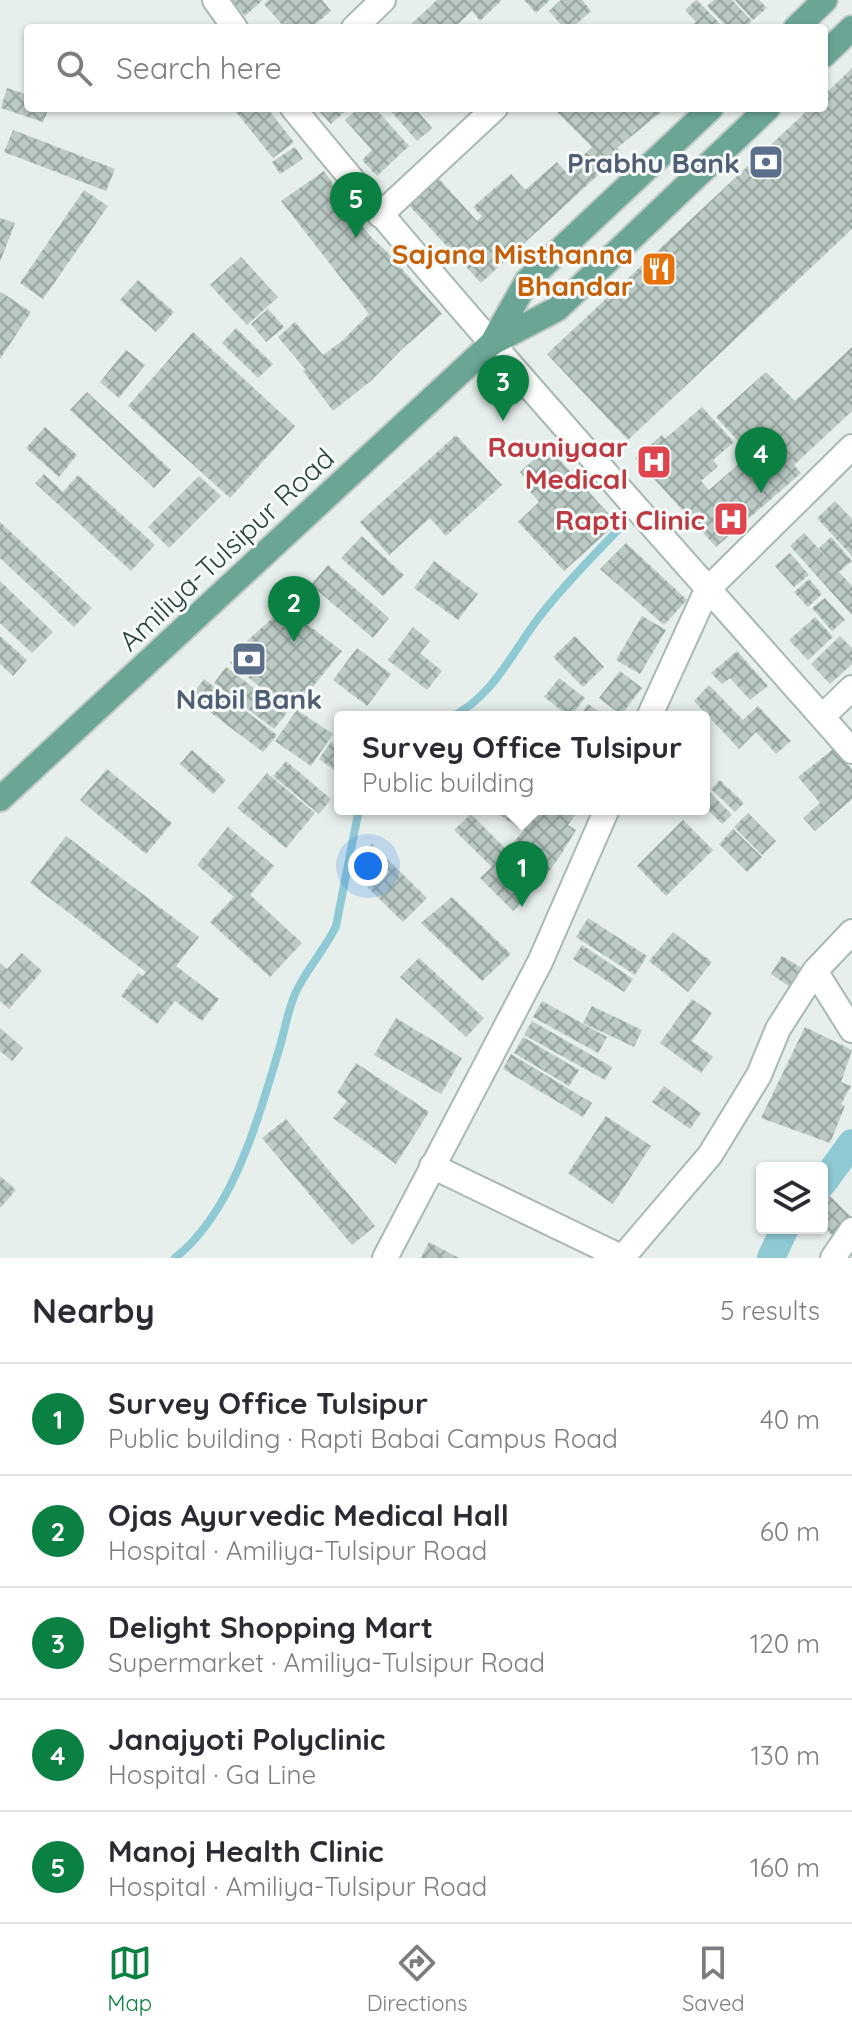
<!DOCTYPE html>
<meta charset="utf-8">
<style>
:root{--surface:#fff;--page:#f2f2f3;--text:#2b2b33;--muted:#7c7c81;--line:#e1e1e2;--accent:#0b8043}
body{margin:0;font-family:Quicksand,sans-serif;background:var(--page);color:var(--text)}
.controls{position:absolute;right:24px;bottom:24px;display:grid;overflow:hidden;border-radius:8px;box-shadow:0 2px 6px #0004}
.controls button{width:72px;height:72px;display:grid;place-items:center;padding:0;border:0;border-bottom:2px solid var(--line);background:var(--surface);color:var(--text);font:40px sans-serif}
.you{position:absolute;left:368px;top:866px;width:28px;height:28px;margin:-20px;border:6px solid #fff;border-radius:50%;background:#1a73e8;box-shadow:0 0 0 12px #1a73e833}
.badge{display:grid;place-items:center;width:52px;height:52px;border-radius:50%;background:var(--accent);color:#fff;font-size:26px;font-weight:700}
.pin{position:absolute;translate:-50% -66px;filter:drop-shadow(0 2px 4px #0008)}
.pin::after{content:'';position:absolute;top:42px;width:28px;height:24px;background:inherit;clip-path:polygon(0 0,100% 0,50% 100%)}
.popup{position:absolute;left:334px;top:711px;width:376px;height:104px;box-sizing:border-box;display:grid;place-content:center;border-radius:8px;background:var(--surface);filter:drop-shadow(0 2px 6px #0005);font-size:26px;white-space:nowrap;color:var(--muted)}
.popup b{font-size:30px;color:var(--text)}
.popup::after{content:'';position:absolute;left:50%;top:100%;margin-left:-16px;border:16px solid transparent;border-top-color:var(--surface)}
.list{margin:0;padding:0;list-style:none}
h2{display:flex;justify-content:space-between;align-items:center;height:104px;margin:0;padding:0 32px;font-size:34px}
h2 small{font-size:26px;font-weight:400;color:var(--muted)}
.list li{display:grid;grid-template-columns:52px 1fr auto;gap:24px;align-items:center;box-sizing:border-box;height:112px;padding:0 32px;border-top:2px solid var(--line)}
.list b{display:block;font-size:30px;white-space:nowrap}
.list p{margin:0;font-size:26px;white-space:nowrap;color:var(--muted)}
.list em{font-size:26px;font-style:normal;color:var(--muted)}
.icon{flex:none;width:44px;height:44px;fill:none;stroke:currentColor;stroke-width:2;stroke-linecap:round;stroke-linejoin:round}
.map{position:relative;flex:none;width:852px;height:1258px;overflow:hidden}
.search{position:absolute;background:var(--surface);box-shadow:0 2px 6px #0004;left:24px;right:24px;top:24px;height:88px;display:flex;align-items:center;gap:20px;box-sizing:border-box;padding:0 28px;border-radius:8px;color:var(--muted);font-size:30px}
.sheet{height:664px;background:var(--surface)}
nav{display:flex;justify-content:space-around;align-items:center;box-sizing:border-box;height:112px;border-top:2px solid var(--line);background:var(--surface);font-size:22px;color:var(--muted)}
nav a{display:grid;justify-items:center;gap:4px}
nav .on{color:var(--accent)}
.map>svg:first-child{display:block}
.lines{fill:none;stroke-linecap:round;stroke-linejoin:round}
.stream{stroke:#8ec9d4;stroke-width:8}
.canal{stroke:#8ec9d4;stroke-width:28}
.building{fill:url(#building-cross-hatch)}
.street-casing{stroke:#a8b8b2;stroke-width:28}
.primary-casing{stroke:#c2cac8;stroke-width:28}
.street{stroke:#fff;stroke-width:24}
.primary{stroke:#6aa596;stroke-width:24}
.labels{text-anchor:middle;dominant-baseline:central;stroke-width:6;stroke-linejoin:round;paint-order:stroke}
.service-label{font-size:28px;font-weight:bold;fill:#4e5e75;stroke:#f7fbf9;text-anchor:end}
.food-label{font-size:28px;font-weight:bold;fill:#c56008;stroke:#f7fbf9;text-anchor:end}
.health-label{font-size:28px;font-weight:bold;fill:#be3a42;stroke:#f7fbf9;text-anchor:end}
.street-label{font-size:28px;fill:#24423a;stroke:#f7fbf9}
</style>
<div class="map">
<svg width="852" height="1258" viewBox="0 0 852 1258">
<defs>
<pattern id="building-cross-hatch" width="8" height="8" patternUnits="userSpaceOnUse" patternTransform="scale(2)"><rect width="8" height="8" fill="#bbcac4"/><path d="M0 0l8 8M0 8l8-8" fill="none" stroke="#98a6a0"/></pattern>
</defs>
<rect width="100%" height="100%" fill="#e6efeb"/>
<g class="lines">
<path class="stream" d="M 451,717 C 494,696 512,652 540,616 C 564,585 592,557 619,529
M 175,1258 C 233,1212 257,1122 278,1053 C 284,1034 287,1013 295,994 C 306,969 325,950 336,926 L 359,809"/>
<path class="canal" d="M 822,1184 L 852,1143
M 771,1258 L 785,1228"/>
</g>
<path class="building" d="M 231,0 L 263,0 L 245,16 Z
M 269,0 L 322,0 L 331,11 L 311,28 L 285,28 L 264,4 Z
M 437,0 L 502,0 L 480,21 L 472,11 L 454,28 L 407,28 Z
M 524,0 L 550,0 L 536,13 Z
M 561,0 L 582,0 L 591,11 L 572,28 L 564,28 L 549,11 Z
M 696,0 L 697,0 L 724,28 L 690,28 L 696,22 L 685,10 Z
M 714,0 L 732,0 L 752,21 L 745,28 L 728,28 L 707,6 Z
M 735,0 L 759,0 L 767,8 L 753,20 Z
M 852,68 L 852,229 L 628,440 L 547,354 L 810,108 L 824,108 L 824,95 Z
M 7,88 L 28,95 L 28,108 L 49,108 L 43,122 L 1,108 Z
M 241,108 L 267,108 L 294,142 L 273,158 L 236,112 Z
M 316,108 L 349,108 L 331,124 Z
M 359,108 L 375,108 L 409,146 L 377,176 L 362,160 L 372,150 L 345,120 Z
M 388,108 L 415,108 L 432,128 L 417,141 Z
M 558,108 L 666,108 L 617,148 L 622,153 L 481,283 L 405,201 L 434,173 L 477,221 L 482,216 L 473,207 L 511,174 L 525,190 L 557,162 L 566,172 L 592,147 L 555,110 Z
M 13,130 L 115,169 L 106,191 L 4,152 Z
M 295,147 L 303,159 L 280,174 L 272,162 Z
M 324,171 L 370,236 L 386,251 L 442,314 L 401,350 L 372,380 L 333,411 L 303,371 L 306,370 L 278,337 L 295,322 L 323,355 L 342,341 L 369,314 L 281,201 Z
M 84,190 L 108,206 L 43,299 L 20,283 Z
M 0,218 L 15,223 L 0,262 Z
M 241,257 L 278,297 L 247,325 L 210,285 Z
M 138,280 L 174,312 L 156,332 L 120,300 Z
M 1,292 L 31,312 L 0,359 L 0,293 Z
M 268,309 L 284,327 L 266,342 L 251,324 Z
M 236,328 L 273,364 L 258,378 L 222,343 Z
M 193,332 L 295,426 L 230,498 L 128,406 Z
M 852,347 L 852,411 L 794,465 L 801,473 L 716,547 L 635,458 L 662,435 L 665,439 L 702,407 L 734,442 L 713,460 L 718,466 L 701,481 L 709,490 L 750,454 L 716,417 L 766,372 L 795,401 Z
M 126,350 L 145,365 L 119,398 L 100,382 Z
M 87,392 L 171,470 L 154,488 L 70,410 Z
M 45,427 L 77,455 L 59,477 L 26,448 Z
M 456,435 L 502,485 L 446,536 L 430,518 L 389,555 L 360,522 Z
M 548,447 L 617,523 L 564,571 L 518,522 L 539,502 L 527,488 L 530,484 L 520,472 Z
M 44,474 L 63,492 L 78,475 L 155,545 L 131,571 L 35,483 Z
M 199,476 L 221,496 L 169,548 L 148,527 Z
M 835,501 L 852,519 L 852,556 L 817,518 Z
M 0,522 L 92,608 L 74,627 L 0,558 Z
M 804,533 L 830,561 L 819,548 L 831,537 L 852,561 L 839,572 L 852,586 L 852,615 L 790,546 Z
M 362,536 L 404,575 L 383,596 L 341,558 Z
M 626,543 L 687,600 L 664,625 L 600,569 Z
M 790,553 L 809,575 L 794,587 L 775,566 Z
M 434,561 L 478,594 L 458,620 L 414,588 Z
M 328,565 L 389,618 L 373,638 L 311,585 Z
M 809,579 L 822,594 L 808,607 L 794,592 Z
M 0,581 L 53,632 L 32,653 L 0,623 Z
M 825,598 L 845,620 L 832,631 L 812,608 Z
M 285,607 L 342,651 L 292,712 L 230,663 L 249,639 Z
M 642,616 L 666,630 L 640,674 L 616,660 Z
M 815,617 L 833,637 L 808,660 L 789,640 Z
M 413,627 L 430,641 L 420,653 L 442,671 L 427,690 L 388,660 Z
M 0,636 L 27,660 L 13,676 L 0,664 Z
M 575,636 L 604,667 L 583,687 L 553,657 Z
M 840,636 L 852,648 L 852,664 L 830,684 L 811,664 Z
M 357,648 L 391,674 L 367,706 L 333,680 Z
M 737,651 L 768,686 L 750,700 L 730,678 L 722,684 L 711,673 Z
M 226,667 L 287,713 L 274,729 L 214,683 Z
M 620,671 L 642,688 L 621,715 L 599,698 Z
M 559,678 L 585,698 L 570,717 L 544,697 Z
M 204,679 L 277,735 L 263,752 L 190,697 Z
M 709,685 L 743,720 L 758,706 L 791,741 L 776,754 L 756,732 L 739,749 L 694,701 Z
M 588,704 L 607,717 L 579,717 Z
M 297,710 L 333,734 L 311,766 L 275,741 Z
M 331,742 L 340,748 L 340,774 L 319,759 Z
M 833,749 L 852,769 L 852,799 L 815,831 L 803,818 L 820,803 L 798,777 Z
M 192,750 L 226,780 L 213,794 L 180,764 Z
M 286,761 L 331,799 L 319,814 L 273,776 Z
M 107,769 L 172,823 L 146,854 L 80,800 Z
M 267,773 L 315,813 L 286,848 L 237,808 Z
M 720,780 L 744,803 L 735,812 L 711,789 Z
M 708,790 L 732,815 L 722,824 L 704,806 L 704,794 Z
M 497,809 L 579,809 L 568,825 L 576,830 L 560,856 L 540,884 L 513,911 L 480,878 L 492,867 L 454,830 L 471,814 L 507,850 L 523,831 L 495,812 Z
M 748,813 L 776,841 L 762,855 L 734,827 Z
M 683,820 L 713,850 L 666,896 L 637,866 Z
M 228,827 L 274,866 L 250,895 L 302,943 L 270,977 L 210,922 L 234,897 L 197,865 Z
M 733,829 L 762,857 L 747,872 L 719,844 Z
M 66,836 L 199,937 L 176,966 L 219,999 L 202,1021 L 175,1001 L 157,1024 L 121,996 L 138,973 L 143,976 L 146,972 L 30,883 Z
M 372,844 L 427,898 L 403,922 L 348,868 Z
M 452,897 L 511,954 L 482,981 L 421,923 Z
M 588,918 L 647,956 L 635,975 L 576,937 Z
M 673,932 L 712,962 L 688,992 L 649,961 Z
M 582,945 L 633,979 L 624,992 L 573,959 Z
M 22,953 L 42,971 L 9,1009 L 0,1001 L 0,963 L 7,969 Z
M 782,956 L 808,972 L 796,991 L 771,974 Z
M 419,958 L 484,1018 L 466,1037 L 400,977 Z
M 692,999 L 712,1013 L 692,1041 L 713,1057 L 701,1073 L 660,1043 Z
M 542,1001 L 607,1037 L 598,1053 L 533,1017 Z
M 592,1006 L 642,1030 L 634,1047 L 583,1023 Z
M 396,1018 L 462,1058 L 441,1094 L 374,1055 Z
M 532,1021 L 612,1067 L 605,1080 L 524,1035 Z
M 805,1027 L 852,1050 L 841,1082 L 851,1086 L 841,1104 L 845,1106 L 830,1143 L 761,1118 Z
M 0,1028 L 23,1048 L 12,1061 L 0,1051 Z
M 523,1037 L 579,1070 L 569,1086 L 514,1053 Z
M 511,1054 L 592,1103 L 583,1117 L 503,1069 Z
M 356,1063 L 429,1112 L 396,1164 L 333,1118 L 347,1101 L 337,1093 Z
M 664,1086 L 701,1113 L 690,1129 L 652,1102 Z
M 606,1116 L 651,1146 L 613,1204 L 568,1173 Z
M 286,1119 L 375,1226 L 352,1245 L 262,1138 Z
M 0,1176 L 16,1190 L 0,1208 Z
M 830,1196 L 851,1217 L 832,1235 L 822,1225 L 822,1204 Z
M 429,1242 L 459,1258 L 421,1258 Z"/>
<g class="lines">
<defs>
<path id="street" d="M 215,0 L 235,28
M 354,28 L 383,0
M 293,108 C 473,328 664,538 852,751
M 380,215 L 495,108
M 649,717 L 707,590 L 852,447
M 822,717 L 852,688
M 815,971 L 852,1030
M 432,1166 L 623,1258
M 385,1258 L 540,962 L 607,809
M 622,1258 L 710,1155 L 759,1075 L 778,1029 L 815,971 L 852,932
M 833,1258 L 852,1230"/>
<path id="primary" d="M 796,28 L 825,0
M 824,55 L 852,28
M 492,343 L 527,281 L 711,108
M 0,799 L 492,343 L 557,309 L 768,108"/>
</defs>
<use href="#street" class="street-casing"/>
<use href="#primary" class="primary-casing"/>
<use href="#street" class="street"/>
<use href="#primary" class="primary"/>
</g>
<defs>
<symbol id="bank-square" viewBox="-11 -11 22 22"><rect x="-9" y="-9" width="18" height="18" rx="4" fill="#5c6f8a" stroke="#f7fbf9"/><path d="M-6-4H6V4H-6ZM0-2.3a2.3 2.3 0 1 0 0 4.6a2.3 2.3 0 1 0 0-4.6Z" fill="#fff"/></symbol>
<symbol id="restaurant-square" viewBox="-11 -11 22 22"><rect x="-9" y="-9" width="18" height="18" rx="4" fill="#e8710a" stroke="#f7fbf9"/><path d="M-5-6h1v4h1v-4h1v4h1v-4h1v5L-1.5 .5V6h-2V.5L-5-1ZM5-6V6H3V1.5H1.5Q1.5-4 5-6Z" fill="#fff"/></symbol>
<symbol id="hospital-square" viewBox="-11 -11 22 22"><rect x="-9" y="-9" width="18" height="18" rx="4" fill="#e0444e" stroke="#f7fbf9"/><path d="M-5-5h3v3.5h4V-5h3V5h-3V1.5h-4V5h-3Z" fill="#fff"/></symbol>
</defs>
<g fill-rule="evenodd">
<use href="#bank-square" x="746" y="142" width="40" height="40"/>
<use href="#restaurant-square" x="639" y="249" width="40" height="40"/>
<use href="#hospital-square" x="634" y="442" width="40" height="40"/>
<use href="#hospital-square" x="711" y="499" width="40" height="40"/>
<use href="#bank-square" x="229" y="639" width="40" height="40"/>
</g>
<g class="labels">
<g class="service-label">
<text x="740" y="162">Prabhu Bank</text>
<text x="249" y="698" text-anchor="middle">Nabil Bank</text>
</g>
<g class="food-label">
<text x="633" y="253">Sajana Misthanna<tspan x="633" dy="32">Bhandar</tspan></text>
</g>
<g class="health-label">
<text x="628" y="446">Rauniyaar<tspan x="628" dy="32">Medical</tspan></text>
<text x="705" y="519">Rapti Clinic</text>
</g>
<g class="street-label">
<text transform="translate(226 549) rotate(-43)">Amiliya-Tulsipur Road</text>
</g>
</g>
</svg>
<div class="controls">
<button><svg class="icon" aria-label="layers" viewBox="0 0 24 24"><path d="M12 4l9 5-9 5-9-5zM3 14l9 5 9-5"/></svg></button>
</div>
<div class="you"></div>
<div class="pin badge" style="left:522px;top:907px">1</div>
<div class="popup"><b>Survey Office Tulsipur</b>Public building</div>
<div class="pin badge" style="left:294px;top:642px">2</div>
<div class="pin badge" style="left:503px;top:421px">3</div>
<div class="pin badge" style="left:761px;top:493px">4</div>
<div class="pin badge" style="left:356px;top:238px">5</div>
<div class="search"><svg class="icon" aria-label="search" viewBox="0 0 24 24"><circle cx="10" cy="10" r="6"/><path d="M15 15l6 6"/></svg>Search here</div>
</div>
<section class="sheet">
<h2>Nearby<small>5 results</small></h2>
<ul class="list">
<li><span class="badge">1</span><div><b>Survey Office Tulsipur</b><p>Public building · Rapti Babai Campus Road</p></div><em>40 m</em></li>
<li><span class="badge">2</span><div><b>Ojas Ayurvedic Medical Hall</b><p>Hospital · Amiliya-Tulsipur Road</p></div><em>60 m</em></li>
<li><span class="badge">3</span><div><b>Delight Shopping Mart</b><p>Supermarket · Amiliya-Tulsipur Road</p></div><em>120 m</em></li>
<li><span class="badge">4</span><div><b>Janajyoti Polyclinic</b><p>Hospital · Ga Line</p></div><em>130 m</em></li>
<li><span class="badge">5</span><div><b>Manoj Health Clinic</b><p>Hospital · Amiliya-Tulsipur Road</p></div><em>160 m</em></li>
</ul>
</section>
<nav>
<a class="on"><svg class="icon" aria-label="map" viewBox="0 0 24 24"><path d="M3 6l6-2 6 2 6-2v14l-6 2-6-2-6 2zM9 4v14M15 6v14"/></svg>Map</a>
<a><svg class="icon" aria-label="directions" viewBox="0 0 24 24"><path d="M12 3l9 9-9 9-9-9zM9 14v-3h6M13 9l2 2-2 2"/></svg>Directions</a>
<a><svg class="icon" aria-label="saved" viewBox="0 0 24 24"><path d="M7 4h10v16l-5-4-5 4z"/></svg>Saved</a>
</nav>
